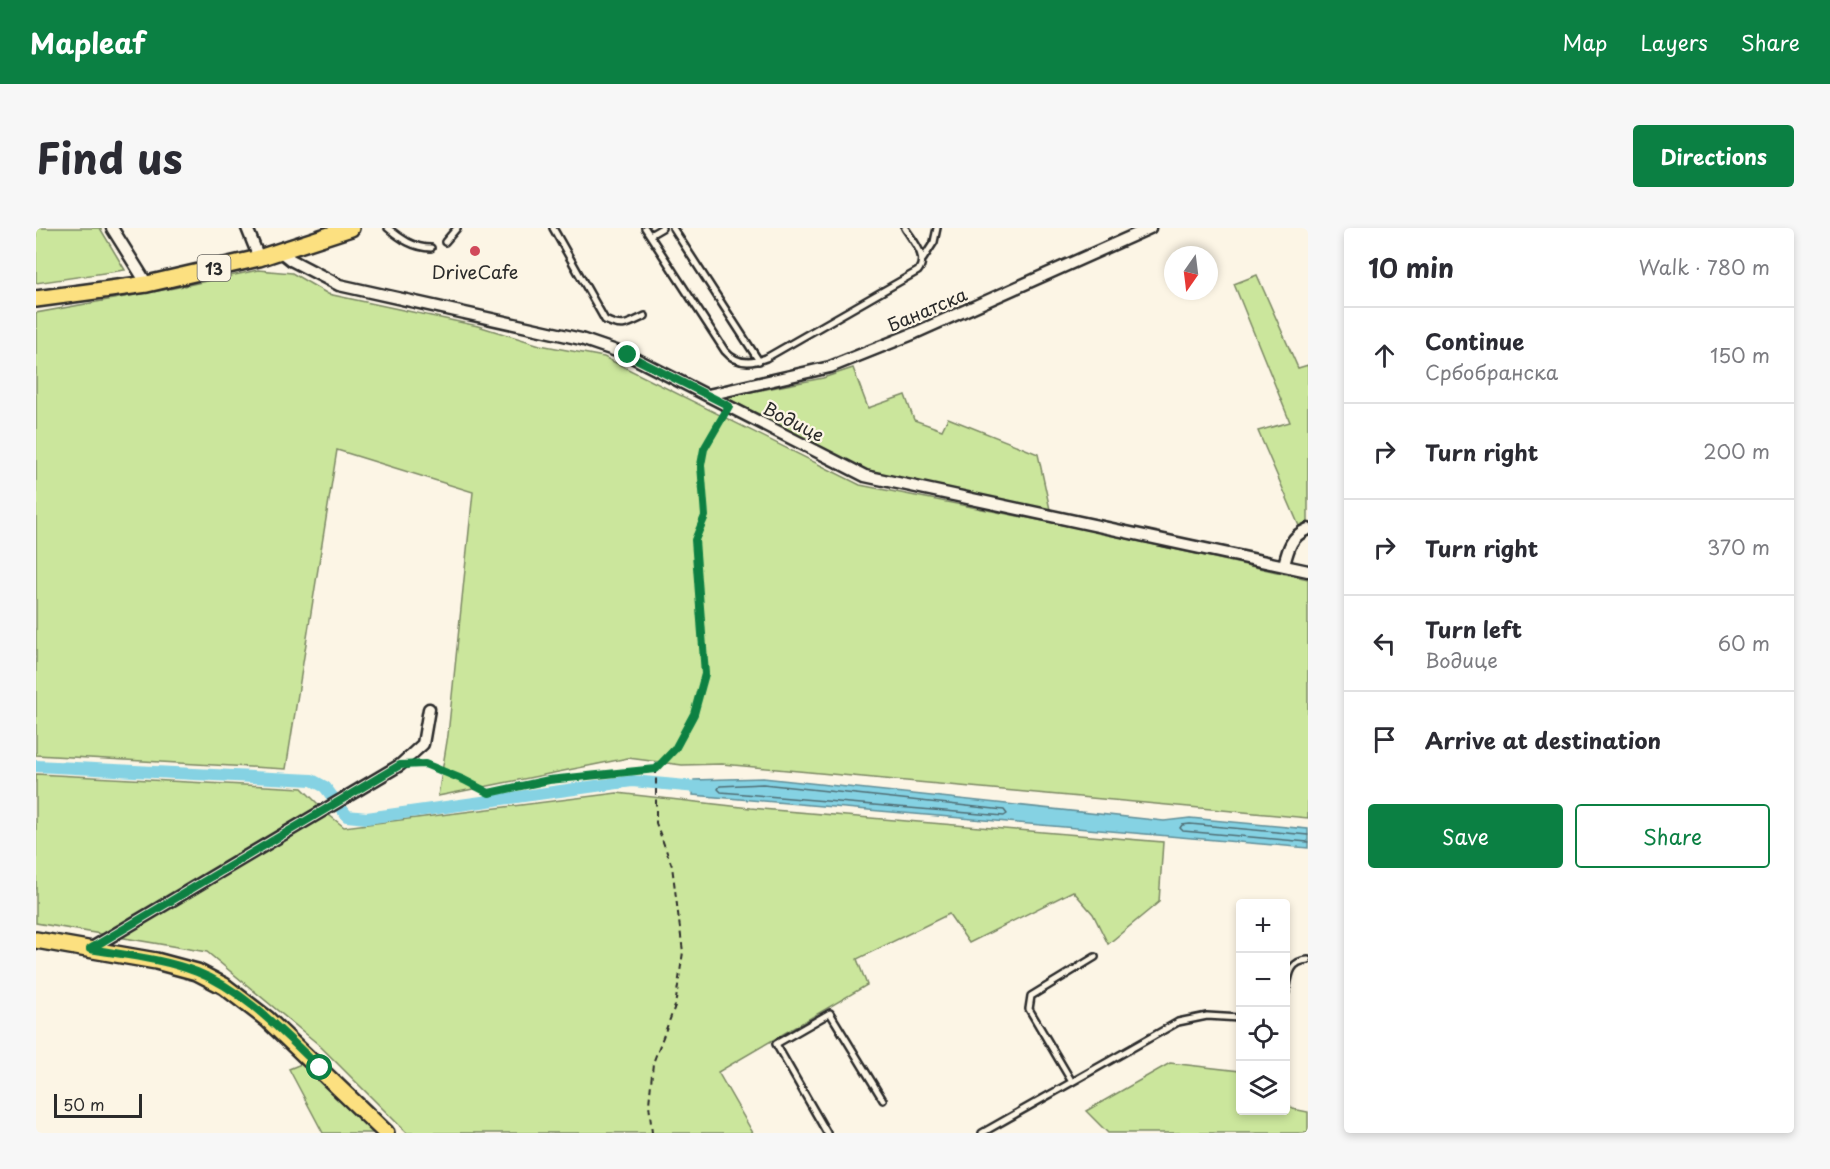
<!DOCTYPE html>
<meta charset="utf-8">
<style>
:root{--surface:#fff;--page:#f7f7f7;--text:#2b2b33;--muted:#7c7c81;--line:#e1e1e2;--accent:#0b8043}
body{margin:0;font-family:"Playpen Sans",sans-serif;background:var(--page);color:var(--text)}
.controls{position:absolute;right:18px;bottom:18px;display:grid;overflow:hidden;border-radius:6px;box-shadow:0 3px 9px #0003}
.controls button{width:54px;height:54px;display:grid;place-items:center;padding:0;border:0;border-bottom:2px solid var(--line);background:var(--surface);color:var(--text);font:30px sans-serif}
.compass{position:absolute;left:1128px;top:18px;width:54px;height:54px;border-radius:50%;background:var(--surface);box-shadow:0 3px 9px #0003;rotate:194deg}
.scale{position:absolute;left:18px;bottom:15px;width:88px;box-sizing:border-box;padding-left:6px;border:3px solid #2b2b2b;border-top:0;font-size:16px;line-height:21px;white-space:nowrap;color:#2b2b2b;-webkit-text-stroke:4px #fcf5e5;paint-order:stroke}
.stop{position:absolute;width:18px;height:18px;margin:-14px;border:4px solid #0b8043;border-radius:50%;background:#fff}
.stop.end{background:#0b8043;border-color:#fff;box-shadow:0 2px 6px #0008}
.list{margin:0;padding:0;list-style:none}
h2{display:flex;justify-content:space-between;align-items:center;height:78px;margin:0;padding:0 24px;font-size:26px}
h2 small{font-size:20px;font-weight:400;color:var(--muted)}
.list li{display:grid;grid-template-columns:39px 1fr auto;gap:18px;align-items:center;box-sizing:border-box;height:96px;padding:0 24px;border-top:2px solid var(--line)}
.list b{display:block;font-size:22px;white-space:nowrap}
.list p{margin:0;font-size:20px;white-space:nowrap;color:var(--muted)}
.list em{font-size:20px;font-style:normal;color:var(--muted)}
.actions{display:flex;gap:12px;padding:18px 24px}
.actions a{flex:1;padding:14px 0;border:2px solid var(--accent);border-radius:6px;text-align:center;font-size:21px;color:var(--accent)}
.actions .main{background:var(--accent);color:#fff}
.icon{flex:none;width:33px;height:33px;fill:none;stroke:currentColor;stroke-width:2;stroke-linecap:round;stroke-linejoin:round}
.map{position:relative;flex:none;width:1272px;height:905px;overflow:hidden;border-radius:6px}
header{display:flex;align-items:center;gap:36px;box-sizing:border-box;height:84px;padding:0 30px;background:var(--accent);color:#fff}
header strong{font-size:28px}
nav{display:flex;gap:33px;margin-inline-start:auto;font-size:21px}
.intro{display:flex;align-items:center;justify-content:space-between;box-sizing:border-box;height:144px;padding:0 36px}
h1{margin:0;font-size:42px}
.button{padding:15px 27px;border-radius:6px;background:var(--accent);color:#fff;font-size:21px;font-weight:700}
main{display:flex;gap:36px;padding:0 36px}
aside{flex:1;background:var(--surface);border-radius:6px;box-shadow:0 3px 9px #0003}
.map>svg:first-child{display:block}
.green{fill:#cbe69c;stroke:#7b8864;stroke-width:1.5}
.water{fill:#85d2e3;stroke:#618f99;stroke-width:1.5}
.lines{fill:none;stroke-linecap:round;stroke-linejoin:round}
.shore{stroke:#4f6e75;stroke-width:1.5}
.canal{stroke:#85d2e3;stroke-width:12}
.service-casing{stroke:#2b2b2b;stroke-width:10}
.minor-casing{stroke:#2b2b2b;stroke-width:15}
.primary-casing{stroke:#2b2b2b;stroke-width:20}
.path{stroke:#2b2b2b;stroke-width:2;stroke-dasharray:6 4.5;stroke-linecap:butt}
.service{stroke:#fcf5e5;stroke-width:5}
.minor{stroke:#fcf5e5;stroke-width:10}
.primary{stroke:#fce080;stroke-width:15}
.route{stroke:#0b8043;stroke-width:8}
.poi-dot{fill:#d1495b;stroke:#fcf5e5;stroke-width:2}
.labels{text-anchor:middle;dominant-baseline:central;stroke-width:4.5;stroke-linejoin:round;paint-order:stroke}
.shield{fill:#fcf5e5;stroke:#6a6863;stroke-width:1.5}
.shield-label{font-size:16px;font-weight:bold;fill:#2b2b2b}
.poi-label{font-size:18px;fill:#2b2b2b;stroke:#fcf5e5}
.street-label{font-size:18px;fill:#2b2b2b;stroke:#fcf5e5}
</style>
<header>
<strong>Mapleaf</strong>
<nav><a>Map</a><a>Layers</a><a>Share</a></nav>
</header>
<div class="intro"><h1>Find us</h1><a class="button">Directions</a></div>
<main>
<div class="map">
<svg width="1272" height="905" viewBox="0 0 1272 905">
<rect width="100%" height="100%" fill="#fcf5e5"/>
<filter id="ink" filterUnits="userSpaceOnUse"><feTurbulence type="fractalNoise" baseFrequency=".0167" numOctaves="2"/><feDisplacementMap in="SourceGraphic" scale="12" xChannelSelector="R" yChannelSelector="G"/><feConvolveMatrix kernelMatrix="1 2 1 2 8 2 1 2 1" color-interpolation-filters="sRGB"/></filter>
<g filter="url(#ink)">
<path class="green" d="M 0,0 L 64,0 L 89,42 L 0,55 Z
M 222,42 L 256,45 L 292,66 L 442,98 L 504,117 L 568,129 L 824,257 L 1048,301 L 1272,351 L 1272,590 L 686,536 L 646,537 L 592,530 L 402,568 L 412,507 L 437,264 L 301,222 L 250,541 L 0,527 L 0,85 L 138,60 Z
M 1221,47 L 1262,140 L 1272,137 L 1272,305 L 1262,314 L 1263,298 L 1222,203 L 1254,194 L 1198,56 Z
M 817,140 L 832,180 L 869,167 L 878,192 L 906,202 L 912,190 L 1002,226 L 1015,286 L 831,244 L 689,169 L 787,150 Z
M 0,546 L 266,560 L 293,587 L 308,599 L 581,565 L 714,580 L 1127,614 L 1123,674 L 1072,716 L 1057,686 L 1037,663 L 933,715 L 913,686 L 821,731 L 831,757 L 682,844 L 717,905 L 371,905 L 282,816 L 171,724 L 0,695 Z
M 1134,835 L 1204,843 L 1204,882 L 1250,882 L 1250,875 L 1257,881 L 1272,884 L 1272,905 L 1072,905 L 1050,883 Z
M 265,836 L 276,839 L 340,905 L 287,905 L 253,841 Z"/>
<path class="water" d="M 727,550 L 1128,593 L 1154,590 L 1272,601 L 1272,620 L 657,567 L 658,552 Z"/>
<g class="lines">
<path class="shore" d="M 727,556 L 968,582 L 971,586 L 968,588 L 685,564 L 682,561 L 684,558 Z
M 1272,607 L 1154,596 L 1146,597 L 1144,600 L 1147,603 L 1272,614"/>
<path class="canal" d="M 0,538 L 276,552 L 289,559 L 311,588 L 331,590 L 596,553 L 672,560"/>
<defs>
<path id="service" d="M 352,0 C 365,11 378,20 395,20
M 517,0 L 569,92 C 587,101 592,96 609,88
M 609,0 L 689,123 C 700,136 715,136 730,130 L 882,43 C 893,29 877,13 869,0
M 637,0 L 723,133
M 614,7 L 626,0
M 409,14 L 421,0
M 887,31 L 898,14 L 901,0
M 1250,764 C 1253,748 1253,733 1272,732
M 1036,854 L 993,781 L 995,768 L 1059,729
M 791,905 L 740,816 L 794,785 L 847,872
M 946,905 L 1142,794 L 1171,788 L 1204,790"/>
<path id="minor" d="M 76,0 L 111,56
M 211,0 L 223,30
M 245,24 L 255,32 L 303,57 L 545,111 L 592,127 L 829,248 L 1272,343
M 672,167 L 794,139 L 879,105 L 1114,0
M 1248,337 C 1252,321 1255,308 1272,301
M 54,721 L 364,537 L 387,516 L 393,481"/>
<path id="primary" d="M 0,71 L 111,56 L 223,30 L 315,0
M 0,712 L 120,733 L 161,744 L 188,758 L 231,791 L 350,905"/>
</defs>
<use href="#service" class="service-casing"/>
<use href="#minor" class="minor-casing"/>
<use href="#primary" class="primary-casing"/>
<path class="path" d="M 382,536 L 389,536 L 428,552 L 453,565 L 513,552 L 620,541
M 616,905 L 613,876 L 617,835 L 639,778 L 647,724 L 636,638 L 620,595 L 620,541 L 639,521 L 658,486 L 669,446 L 659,312 L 669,288 L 665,237 L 668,221 L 687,189"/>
<use href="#service" class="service"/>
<use href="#minor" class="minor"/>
<use href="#primary" class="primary"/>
</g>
</g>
<g class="lines" filter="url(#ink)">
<path class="route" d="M 284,840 C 248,806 208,762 161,744 C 128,731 89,727 54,721 L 364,537 L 389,536 L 428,552 L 453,565 L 513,552 L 620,541 L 639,521 L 658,486 L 669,446 L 659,312 L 669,288 L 665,237 L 668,221 L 693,178 L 592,127"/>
</g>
<circle class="poi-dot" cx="439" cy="23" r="6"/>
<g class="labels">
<rect class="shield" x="161.5" y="27" width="33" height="26" rx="4.5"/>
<g class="shield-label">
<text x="178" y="40">13</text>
</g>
<g class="poi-label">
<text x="439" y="43">DriveCafe</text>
</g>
<g class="street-label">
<text transform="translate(891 81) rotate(-23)">Банатска</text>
<text transform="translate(758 193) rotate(27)">Водице</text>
</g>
</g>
</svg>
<div class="controls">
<button>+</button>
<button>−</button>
<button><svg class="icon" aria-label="locate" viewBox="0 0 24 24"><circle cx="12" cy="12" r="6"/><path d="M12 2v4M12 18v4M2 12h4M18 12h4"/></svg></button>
<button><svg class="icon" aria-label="layers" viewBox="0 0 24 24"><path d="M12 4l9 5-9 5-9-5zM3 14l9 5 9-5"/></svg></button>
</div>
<svg class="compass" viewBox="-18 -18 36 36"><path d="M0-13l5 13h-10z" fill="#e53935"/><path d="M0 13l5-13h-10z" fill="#7c7c81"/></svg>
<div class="scale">50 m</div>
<div class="stop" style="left:284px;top:840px"></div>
<div class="stop end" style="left:592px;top:127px"></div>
</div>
<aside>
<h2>10 min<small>Walk · 780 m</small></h2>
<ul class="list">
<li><svg class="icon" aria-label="ahead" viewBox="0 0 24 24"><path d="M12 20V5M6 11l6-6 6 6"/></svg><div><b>Continue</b><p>Србобранска</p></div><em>150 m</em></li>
<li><svg class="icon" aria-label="right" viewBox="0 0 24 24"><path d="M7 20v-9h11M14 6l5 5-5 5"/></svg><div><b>Turn right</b></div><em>200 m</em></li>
<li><svg class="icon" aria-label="right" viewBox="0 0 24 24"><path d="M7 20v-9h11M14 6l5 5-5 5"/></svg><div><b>Turn right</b></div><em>370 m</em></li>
<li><svg class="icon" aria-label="left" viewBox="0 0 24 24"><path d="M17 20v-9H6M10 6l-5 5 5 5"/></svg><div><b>Turn left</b><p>Водице</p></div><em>60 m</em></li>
<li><svg class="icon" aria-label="arrive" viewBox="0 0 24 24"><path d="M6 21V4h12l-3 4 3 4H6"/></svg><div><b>Arrive at destination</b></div></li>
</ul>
<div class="actions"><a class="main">Save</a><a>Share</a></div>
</aside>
</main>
